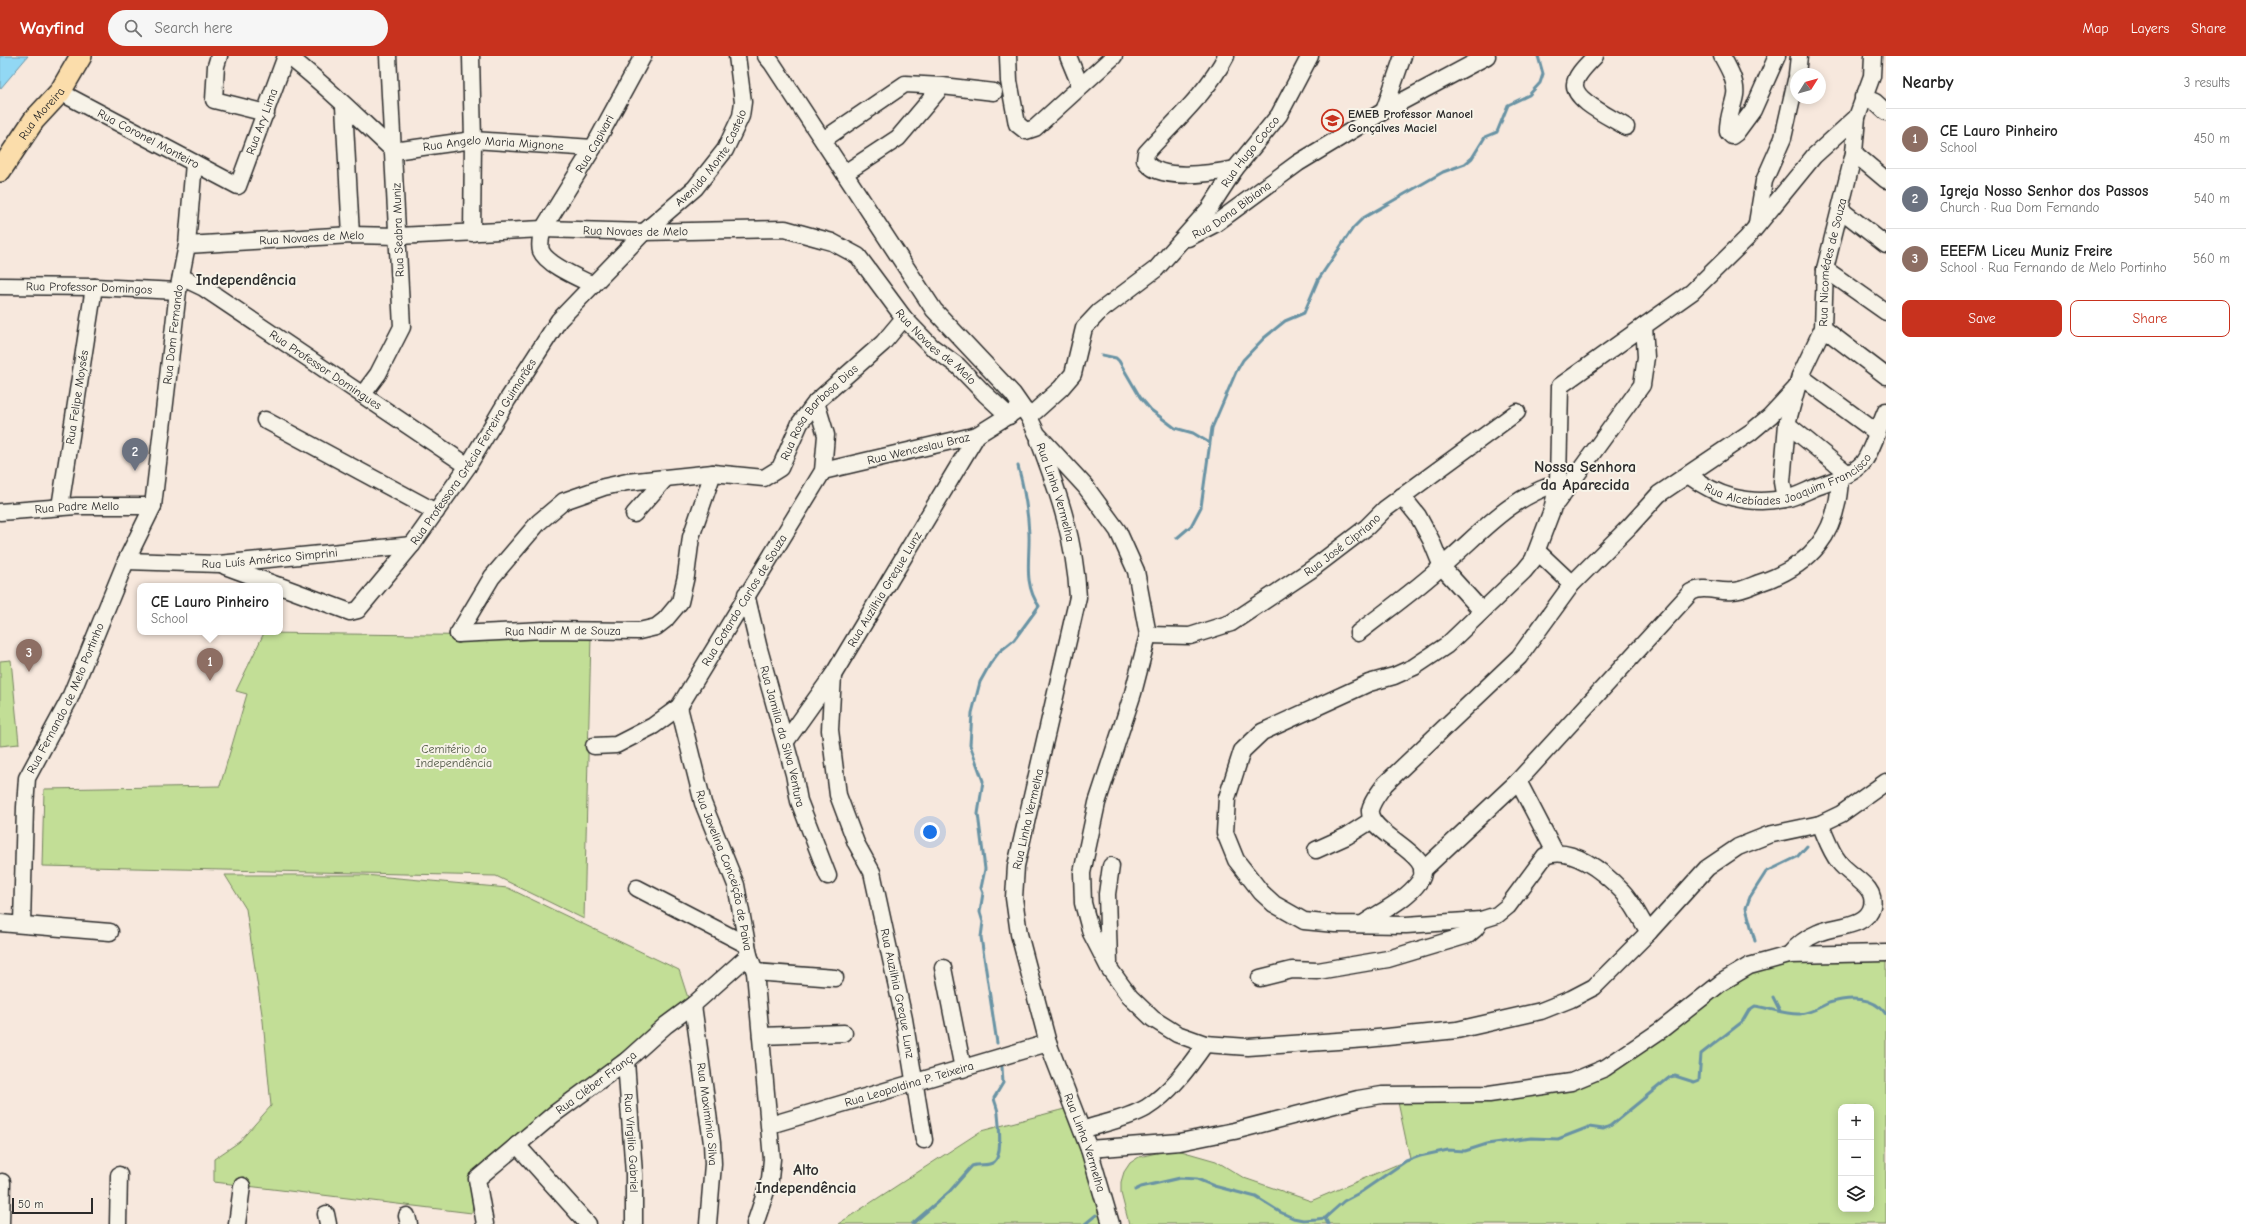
<!DOCTYPE html>
<meta charset="utf-8">
<style>
:root{--surface:#fff;--page:#f6f6f6;--text:#222;--muted:#767676;--line:#e0e0e0;--accent:#c8321e}
body{margin:0;font-family:"Comic Neue",sans-serif;background:var(--page);color:var(--text)}
.controls{position:absolute;right:12px;bottom:12px;display:grid;overflow:hidden;border-radius:8px;box-shadow:0 2px 10px #0003}
.controls button{width:36px;height:36px;display:grid;place-items:center;padding:0;border:0;border-bottom:1px solid var(--line);background:var(--surface);color:var(--text);font:20px sans-serif}
.compass{position:absolute;left:1790px;top:12px;width:36px;height:36px;border-radius:50%;background:var(--surface);box-shadow:0 2px 10px #0003;rotate:53deg}
.scale{position:absolute;left:12px;bottom:10px;width:81px;box-sizing:border-box;padding-left:4px;border:2px solid #2b2b2b;border-top:0;font-size:11px;line-height:14px;white-space:nowrap;color:#2b2b2b;-webkit-text-stroke:3px #f7f3e8;paint-order:stroke}
.you{position:absolute;left:930px;top:776px;width:14px;height:14px;margin:-10px;border:3px solid #fff;border-radius:50%;background:#1a73e8;box-shadow:0 0 0 6px #1a73e833}
.badge{display:grid;place-items:center;width:26px;height:26px;border-radius:50%;background:var(--accent);color:#fff;font-size:13px;font-weight:700}
.pin{position:absolute;translate:-50% -33px;filter:drop-shadow(0 1px 2px #0008)}
.pin::after{content:'';position:absolute;top:21px;width:14px;height:12px;background:inherit;clip-path:polygon(0 0,100% 0,50% 100%)}
.popup{position:absolute;left:137px;top:527px;width:146px;height:52px;box-sizing:border-box;display:grid;place-content:center;border-radius:8px;background:var(--surface);filter:drop-shadow(0 1px 3px #0005);font-size:13px;white-space:nowrap;color:var(--muted)}
.popup b{font-size:15px;color:var(--text)}
.popup::after{content:'';position:absolute;left:50%;top:100%;margin-left:-8px;border:8px solid transparent;border-top-color:var(--surface)}
.list{margin:0;padding:0;list-style:none}
h2{display:flex;justify-content:space-between;align-items:center;height:52px;margin:0;padding:0 16px;font-size:17px}
h2 small{font-size:13px;font-weight:400;color:var(--muted)}
.list li{display:grid;grid-template-columns:26px 1fr auto;gap:12px;align-items:center;box-sizing:border-box;height:60px;padding:0 16px;border-top:1px solid var(--line)}
.list b{display:block;font-size:15px;white-space:nowrap}
.list p{margin:0;font-size:13px;white-space:nowrap;color:var(--muted)}
.list em{font-size:13px;font-style:normal;color:var(--muted)}
.actions{display:flex;gap:8px;padding:12px 16px}
.actions a{flex:1;padding:9px 0;border:1px solid var(--accent);border-radius:8px;text-align:center;font-size:14px;color:var(--accent)}
.actions .main{background:var(--accent);color:#fff}
.icon{flex:none;width:22px;height:22px;fill:none;stroke:currentColor;stroke-width:2;stroke-linecap:round;stroke-linejoin:round}
.map{position:relative;flex:none;width:1886px;height:1168px;overflow:hidden}
header{display:flex;align-items:center;gap:24px;box-sizing:border-box;height:56px;padding:0 20px;background:var(--accent);color:#fff}
header strong{font-size:19px}
nav{display:flex;gap:22px;margin-inline-start:auto;font-size:14px}
.search{width:280px;height:36px;background:var(--page);display:flex;align-items:center;gap:10px;box-sizing:border-box;padding:0 14px;border-radius:22px;color:var(--muted);font-size:15px}
main{display:flex}
aside{flex:1;background:var(--surface)}
.map>svg:first-child{display:block}
.green{fill:#c2de96;stroke:#768460;fill-rule:evenodd}
.water{fill:#92d8f4;stroke:#6993a4}
.lines{fill:none;stroke-linecap:round;stroke-linejoin:round}
.stream{stroke:#6993a4;stroke-width:3}
.minor-casing{stroke:#2b2b2b;stroke-width:19}
.major-casing{stroke:#2b2b2b;stroke-width:24}
.minor{stroke:#f7f3e8;stroke-width:16}
.major{stroke:#fbddab;stroke-width:21}
.labels{text-anchor:middle;dominant-baseline:central;stroke-width:4;stroke-linejoin:round;paint-order:stroke}
.street-label{font-size:12px;fill:#2b2b2b;stroke:#f7f3e8}
.poi-label{font-size:12px;font-weight:bold;fill:#2b2b2b;stroke:#f7f3e8;text-anchor:start}
.park-label{font-size:12px;fill:#515846;stroke:#f7f3e8}
.district-label{font-size:16px;font-weight:bold;fill:#2b2b2b;stroke:#f7f3e8}
</style>
<header>
<strong>Wayfind</strong>
<div class="search"><svg class="icon" aria-label="search" viewBox="0 0 24 24"><circle cx="10" cy="10" r="6"/><path d="M15 15l6 6"/></svg>Search here</div>
<nav><a>Map</a><a>Layers</a><a>Share</a></nav>
</header>
<main>
<div class="map">
<svg width="1886" height="1168" viewBox="0 0 1886 1168">
<rect width="100%" height="100%" fill="#f7e8dd"/>
<filter id="ink" filterUnits="userSpaceOnUse"><feTurbulence type="fractalNoise" baseFrequency=".025" numOctaves="2"/><feDisplacementMap in="SourceGraphic" scale="8" xChannelSelector="R" yChannelSelector="G"/><feConvolveMatrix kernelMatrix="1 2 1 2 8 2 1 2 1" color-interpolation-filters="sRGB"/></filter>
<g filter="url(#ink)">
<path class="green" d="M 264,577 L 591,581 L 584,863 L 496,820 L 42,810 L 44,733 L 220,730 L 247,638 L 236,635 Z
M 11,604 L 19,688 L 0,690 L 0,605 Z
M 225,819 L 365,819 L 508,832 L 679,914 L 689,945 L 559,1045 L 476,1115 L 472,1157 L 214,1126 L 214,1103 L 239,1086 L 271,1050 L 263,965 L 246,853 Z
M 1886,902 L 1886,1168 L 1129,1168 L 1121,1137 L 1121,1126 L 1124,1116 L 1130,1107 L 1139,1101 L 1174,1093 L 1216,1105 L 1244,1122 L 1311,1145 L 1410,1103 L 1398,1046 L 1562,1031 L 1727,927 L 1768,906 ZM 1841,1051 L 1871,1051 L 1871,1153 L 1841,1153 Z
M 1072,1051 L 1109,1168 L 838,1168 L 981,1075 Z"/>
<path class="water" d="M 0,0 L 28,0 L 0,33 Z"/>
<g class="lines">
<path class="stream" d="M 1102,299 L 1116,302 L 1119,305 L 1140,341 L 1151,354 L 1175,372 L 1193,377 L 1208,386
M 1177,482 L 1191,470 L 1201,451 L 1212,372 L 1236,316 L 1243,304 L 1264,282 L 1285,265 L 1304,257 L 1318,224 L 1353,172 L 1363,162 L 1443,116 L 1465,108 L 1472,102 L 1485,81 L 1497,76 L 1508,49 L 1529,39 L 1540,27 L 1543,18 L 1538,0
M 1755,885 L 1746,852 L 1750,841 L 1766,816 L 1797,801 L 1807,790
M 1773,941 L 1780,955
M 997,987 L 981,881 L 983,866 L 980,856 L 983,837 L 981,832 L 985,813 L 978,758 L 983,725 L 970,689 L 972,657 L 980,626 L 990,608 L 999,596 L 1014,584 L 1039,550 C 1023,528 1030,503 1029,478 C 1028,455 1024,432 1018,410
M 1135,1134 L 1141,1131 L 1180,1122 L 1197,1123 L 1214,1130 L 1256,1141 L 1280,1156 L 1293,1162 L 1303,1164 L 1317,1163 L 1325,1162 L 1344,1145 L 1361,1136 L 1406,1105 L 1420,1100 L 1448,1094 L 1465,1095 L 1487,1088 L 1531,1082 L 1558,1083 L 1589,1071 L 1603,1073 L 1610,1070 L 1670,1021 L 1675,1020 L 1694,1026 L 1699,1024 L 1701,998 L 1742,966 L 1749,954 L 1755,950 C 1769,952 1786,959 1800,958 C 1811,957 1820,951 1829,947 C 1849,941 1873,940 1886,958
M 1325,1162 L 1328,1168
M 912,1168 L 949,1136 L 972,1110 C 979,1107 988,1111 994,1106 C 1003,1099 999,1069 998,1058 C 998,1052 995,1048 994,1042 L 1003,1027 L 1002,1011
M 1085,1168 L 1096,1159"/>
<defs>
<g id="minor">
<path d="M 219,0 L 216,10 L 214,44 L 266,57"/>
<path d="M 288,0 C 326,29 359,63 394,95"/>
<path d="M 471,0 L 473,84 L 472,177"/>
<path d="M 766,0 L 772,7 L 934,254 L 1013,338 L 1029,361 L 1037,378 L 1085,430 L 1118,475 L 1136,515 L 1148,579 L 1133,637 L 1097,747 L 1082,817 L 1083,847 L 1091,877 L 1109,912 L 1130,941 L 1153,963 L 1177,978 L 1205,988 L 1248,991 L 1367,983 L 1457,974 L 1541,955 L 1571,943 L 1594,931 L 1649,876 L 1707,812 L 1738,791 L 1768,779 L 1820,768 L 1841,758 L 1886,726"/>
<path d="M 1008,0 L 1009,25 L 1017,68 L 1026,75 L 1035,72 L 1114,0"/>
<path d="M 1068,0 L 1080,29"/>
<path d="M 1226,0 C 1208,36 1173,67 1146,97 L 1145,104 C 1157,127 1214,117 1235,113"/>
<path d="M 1595,0 C 1589,7 1576,18 1575,28 C 1573,45 1613,62 1626,71"/>
<path d="M 1722,0 C 1728,11 1737,26 1735,39 C 1733,51 1727,63 1728,76 L 1732,80 L 1736,77 L 1753,54 L 1777,0"/>
<path d="M 1797,18 L 1799,0"/>
<path id="s1" d="M 60,36 L 238,130 L 286,0"/>
<path d="M 1863,41 L 1875,46 L 1886,56"/>
<path d="M 344,50 L 351,179"/>
<path d="M 1384,55 L 1403,0"/>
<path d="M 823,84 L 905,28 L 942,30"/>
<path id="s2" d="M 394,95 L 473,84 L 593,92"/>
<path d="M 1854,97 L 1886,124"/>
<path d="M 845,117 L 898,82 L 942,30 L 994,36"/>
<path d="M 1841,154 L 1886,189"/>
<path d="M 1757,167 L 1764,125 L 1783,82 L 1796,24"/>
<path id="s3" d="M 1188,182 L 1215,168 L 1298,107 L 1384,55 L 1487,0"/>
<path id="s4" d="M 187,189 L 351,179 L 398,180 L 543,173 L 644,176 L 785,173 L 832,186 L 858,200 L 904,262 L 932,291 L 958,310 L 985,338 L 1009,360"/>
<path d="M 1825,213 L 1886,256"/>
<path id="s5" d="M 181,221 L 204,232 L 468,410"/>
<path id="s6" d="M 593,229 C 579,222 547,209 541,195 C 539,188 541,180 543,173 L 593,92 L 643,0"/>
<path id="s7" d="M 0,230 L 94,231 L 178,235"/>
<path d="M 1644,270 L 1560,330 L 1558,427 L 1552,454 L 1533,504 L 1524,515 L 1447,589 L 1414,611 L 1394,620 L 1369,627 L 1262,676 L 1242,695 L 1227,742 L 1225,777 L 1236,804 L 1261,836 L 1274,848 L 1304,865 L 1335,868 L 1406,869 L 1481,864 L 1497,859 L 1508,850 L 1545,800 C 1571,789 1604,816 1622,835 C 1633,846 1640,863 1649,876"/>
<path d="M 1823,272 L 1886,320"/>
<path d="M 1800,320 L 1876,376"/>
<path d="M 363,338 L 378,318 L 402,271 L 388,0"/>
<path id="s8" d="M 1029,361 L 1061,332 L 1073,318 L 1084,272 L 1099,256 L 1156,213 L 1209,153 L 1235,113 L 1279,59 L 1310,0"/>
<path d="M 265,364 L 436,456"/>
<path d="M 1787,368 L 1847,417"/>
<path id="s9" d="M 1039,385 C 1059,438 1075,485 1078,541 L 1016,810 L 1014,842 L 1019,878 L 1048,987 L 1089,1093 L 1111,1168"/>
<path id="s10" d="M 823,415 L 977,379 L 1017,354"/>
<path id="s11" d="M 1688,419 C 1718,441 1746,449 1785,443 C 1796,441 1808,434 1819,430 C 1833,425 1851,419 1862,408 C 1871,398 1880,368 1886,355"/>
<path d="M 1402,440 L 1418,460 L 1431,484 L 1442,511 L 1481,554"/>
<path id="s12" d="M 1785,443 L 1782,426 L 1787,368 L 1800,320 L 1823,272 L 1825,213 L 1854,97 L 1857,61"/>
<path d="M 1557,446 L 1642,329 L 1646,301 L 1644,270 L 1692,236 L 1747,182 L 1814,100 L 1857,61 L 1872,20 L 1873,0"/>
<path id="s13" d="M 60,451 L 94,231"/>
<path id="s14" d="M 0,456 L 76,450 L 153,450"/>
<path d="M 634,458 L 665,423"/>
<path d="M 1537,495 L 1572,528"/>
<path id="s15" d="M 126,505 L 219,508 L 412,489"/>
<path d="M 225,510 L 279,530"/>
<path id="s16" d="M 280,530 L 350,556 L 358,554 L 412,489 L 468,410 L 508,343 L 559,264 L 644,176 L 695,132 L 725,94 L 741,60 L 743,46 L 737,0"/>
<path id="s17" d="M 746,538 L 759,593 L 794,718 L 799,745 L 828,820"/>
<path d="M 1358,577 C 1386,555 1416,534 1442,510 C 1481,477 1507,443 1558,427"/>
<path id="s18" d="M 458,578 L 492,521 L 539,466 L 564,445 L 604,431 L 627,426 L 713,417 L 764,422 L 780,412 L 800,367 L 816,346 L 883,287 L 904,262"/>
<path id="s19" d="M 458,578 L 544,574 L 639,575 L 656,571 L 665,564 L 680,546 L 686,520 L 691,481 L 713,417"/>
<path id="s20" d="M 1148,579 L 1190,580 L 1231,567 L 1312,513 L 1367,471 L 1385,453 L 1517,356"/>
<path id="s21" d="M 833,619 L 830,674 L 838,739 L 856,787 L 872,816 L 904,963 L 924,1084"/>
<path id="s22" d="M 679,651 L 703,747 L 736,829 L 749,899 L 755,916 L 772,1103 L 770,1123 L 755,1168"/>
<path id="s23" d="M 786,685 L 833,619 L 977,379"/>
<path id="s24" d="M 594,690 L 616,689 L 653,670 L 679,651 L 823,415 L 826,379 L 816,346"/>
<path d="M 1316,794 L 1347,780 L 1372,764"/>
<path d="M 1555,796 L 1518,725 L 1691,536 C 1706,529 1717,537 1733,535 C 1741,535 1751,530 1759,527 C 1811,510 1838,478 1840,422"/>
<path d="M 1422,815 L 1518,725"/>
<path d="M 637,832 L 747,889"/>
<path d="M 0,867 L 110,876"/>
<path id="s25" d="M 22,868 L 25,751 L 27,722 L 69,644 L 126,505 L 153,450 L 178,235 L 187,189 L 194,107"/>
<path d="M 1363,868 C 1380,856 1406,844 1419,826 C 1440,799 1367,779 1370,754 C 1372,744 1380,736 1385,728 L 1519,601 L 1572,528 L 1630,470 L 1659,438 L 1751,376 L 1770,360 L 1797,331"/>
<path d="M 1789,899 C 1797,889 1806,882 1818,877 C 1835,869 1867,872 1872,850 C 1877,830 1850,821 1839,806 C 1830,795 1826,781 1820,768"/>
<path d="M 1109,907 L 1107,838 L 1111,810"/>
<path d="M 943,912 L 963,1013"/>
<path d="M 755,916 L 835,922"/>
<path d="M 1260,922 L 1292,914 L 1318,915 L 1388,903 L 1468,879 L 1475,873 L 1481,864"/>
<path id="s26" d="M 693,949 L 712,1087 L 713,1108 L 708,1168"/>
<path d="M 761,980 L 844,977"/>
<path id="s27" d="M 626,1005 L 634,1118 L 634,1168"/>
<path id="s28" d="M 770,1069 L 1048,987"/>
<path d="M 1082,1074 C 1103,1067 1127,1063 1146,1052 C 1170,1037 1189,1011 1205,988"/>
<path d="M 517,1089 L 588,1168"/>
<path d="M 1089,1093 L 1180,1086 L 1234,1075 L 1358,1043 L 1382,1039 L 1489,1038 L 1571,1026 L 1605,1012 L 1661,974 L 1722,926 L 1749,910 L 1789,899 L 1886,897"/>
<path d="M 326,1158 L 328,1168"/>
<path d="M 407,1160 L 409,1168"/>
<path d="M 1,1168 L 2,1126"/>
<path d="M 118,1168 L 119,1119"/>
<path d="M 237,1168 L 242,1130"/>
<path id="s29" d="M 485,1168 L 477,1123 L 554,1058 L 626,1005 L 666,969 L 693,949 L 749,899"/>
</g>
<g id="major">
<path id="s30" d="M 0,115 L 34,64 L 60,36 L 81,0"/>
</g>
</defs>
<use href="#minor" class="minor-casing"/>
<use href="#major" class="major-casing"/>
<use href="#minor" class="minor"/>
<use href="#major" class="major"/>
</g>
</g>
<defs>
<symbol id="school-ring" viewBox="-11 -11 22 22"><circle r="9.5" fill="#f7f3e8" stroke="#c8321e" stroke-width="1.5"/><path d="M0-5L7-2L0 1L-7-2ZM-4 1L0 2.5L4 1V4Q0 6-4 4Z" fill="#c8321e"/></symbol>
</defs>
<g fill-rule="evenodd">
<use href="#school-ring" x="1320" y="52" width="25" height="25"/>
</g>
<g class="labels">
<g class="street-label">
<text stroke="none"><textPath href="#s30" startOffset="71">Rua Moreira</textPath></text>
<text stroke="none"><textPath href="#s1" startOffset="270">Rua Ary Lima</textPath></text>
<text stroke="none"><textPath href="#s1" startOffset="100">Rua Coronel Monteiro</textPath></text>
<text stroke="none"><textPath href="#s6" startOffset="185">Rua Capivari</textPath></text>
<text stroke="none"><textPath href="#s2" startOffset="100">Rua Angelo Maria Mignone</textPath></text>
<text stroke="none"><textPath href="#s8" startOffset="353">Rua Hugo Cocco</textPath></text>
<text stroke="none"><textPath href="#s16" startOffset="660">Avenida Monte Castelo</textPath></text>
<text stroke="none"><textPath href="#s3" startOffset="52">Rua Dona Bibiana</textPath></text>
<text transform="translate(398 174) rotate(-92)">Rua Seabra Muniz</text>
<text stroke="none"><textPath href="#s4" startOffset="449">Rua Novaes de Melo</textPath></text>
<text stroke="none"><textPath href="#s4" startOffset="125">Rua Novaes de Melo</textPath></text>
<text stroke="none"><textPath href="#s12" startOffset="245">Rua Nicomédes de Souza</textPath></text>
<text stroke="none"><textPath href="#s7" startOffset="89">Rua Professor Domingos</textPath></text>
<text stroke="none"><textPath href="#s25" startOffset="619">Rua Dom Fernando</textPath></text>
<text stroke="none"><textPath href="#s4" startOffset="797">Rua Novaes de Melo</textPath></text>
<text stroke="none"><textPath href="#s5" startOffset="172">Rua Professor Domingues</textPath></text>
<text stroke="none"><textPath href="#s13" startOffset="111">Rua Felipe Moysés</textPath></text>
<text stroke="none"><textPath href="#s18" startOffset="463">Rua Rosa Barbosa Dias</textPath></text>
<text stroke="none"><textPath href="#s10" startOffset="98">Rua Wenceslau Braz</textPath></text>
<text stroke="none"><textPath href="#s16" startOffset="279">Rua Professora Grécia Ferreira Guimarães</textPath></text>
<text stroke="none"><textPath href="#s11" startOffset="110">Rua Alcebíades Joaquim Francisco</textPath></text>
<text stroke="none"><textPath href="#s9" startOffset="54">Rua Linha Vermelha</textPath></text>
<text stroke="none"><textPath href="#s14" startOffset="77">Rua Padre Mello</textPath></text>
<text stroke="none"><textPath href="#s20" startOffset="221">Rua José Cipriano</textPath></text>
<text stroke="none"><textPath href="#s15" startOffset="144">Rua Luís Américo Simprini</textPath></text>
<text stroke="none"><textPath href="#s23" startOffset="181">Rua Auzilhia Greque Lunz</textPath></text>
<text stroke="none"><textPath href="#s24" startOffset="221">Rua Gotardo Carlos de Souza</textPath></text>
<text stroke="none"><textPath href="#s19" startOffset="105">Rua Nadir M de Souza</textPath></text>
<text stroke="none"><textPath href="#s25" startOffset="235">Rua Fernando de Melo Portinho</textPath></text>
<text stroke="none"><textPath href="#s17" startOffset="147">Rua Jamilia da Silva Ventura</textPath></text>
<text transform="translate(1028 763) rotate(-77)">Rua Linha Vermelha</text>
<text stroke="none"><textPath href="#s22" startOffset="170">Rua Jovelina Conceição de Paiva</textPath></text>
<text stroke="none"><textPath href="#s21" startOffset="329">Rua Auzilhia Greque Lunz</textPath></text>
<text stroke="none"><textPath href="#s29" startOffset="199">Rua Cléber França</textPath></text>
<text stroke="none"><textPath href="#s28" startOffset="145">Rua Leopoldina P. Teixeira</textPath></text>
<text stroke="none"><textPath href="#s26" startOffset="110">Rua Maximinio Silva</textPath></text>
<text stroke="none"><textPath href="#s27" startOffset="82">Rua Virgilio Gabriel</textPath></text>
<text stroke="none"><textPath href="#s9" startOffset="725">Rua Linha Vermelha</textPath></text>
</g>
<g class="poi-label">
<text x="1348" y="58">EMEB Professor Manoel<tspan x="1348" dy="14">Gonçalves Maciel</tspan></text>
</g>
<g class="park-label">
<text x="454" y="693">Cemitério do<tspan x="454" dy="14">Independência</tspan></text>
</g>
<g class="district-label">
<text x="246" y="224">Independência</text>
<text x="1585" y="411">Nossa Senhora<tspan x="1585" dy="18">da Aparecida</tspan></text>
<text x="806" y="1114">Alto<tspan x="806" dy="18">Independência</tspan></text>
</g>
</g>
</svg>
<div class="controls">
<button>+</button>
<button>−</button>
<button><svg class="icon" aria-label="layers" viewBox="0 0 24 24"><path d="M12 4l9 5-9 5-9-5zM3 14l9 5 9-5"/></svg></button>
</div>
<svg class="compass" viewBox="-18 -18 36 36"><path d="M0-13l5 13h-10z" fill="#e53935"/><path d="M0 13l5-13h-10z" fill="#767676"/></svg>
<div class="scale">50 m</div>
<div class="you"></div>
<div class="pin badge" style="left:210px;top:625px;background:#8d6e63">1</div>
<div class="popup"><b>CE Lauro Pinheiro</b>School</div>
<div class="pin badge" style="left:135px;top:415px;background:#6b7280">2</div>
<div class="pin badge" style="left:29px;top:616px;background:#8d6e63">3</div>
</div>
<aside>
<h2>Nearby<small>3 results</small></h2>
<ul class="list">
<li><span class="badge" style="background:#8d6e63">1</span><div><b>CE Lauro Pinheiro</b><p>School</p></div><em>450 m</em></li>
<li><span class="badge" style="background:#6b7280">2</span><div><b>Igreja Nosso Senhor dos Passos</b><p>Church · Rua Dom Fernando</p></div><em>540 m</em></li>
<li><span class="badge" style="background:#8d6e63">3</span><div><b>EEEFM Liceu Muniz Freire</b><p>School · Rua Fernando de Melo Portinho</p></div><em>560 m</em></li>
</ul>
<div class="actions"><a class="main">Save</a><a>Share</a></div>
</aside>
</main>
